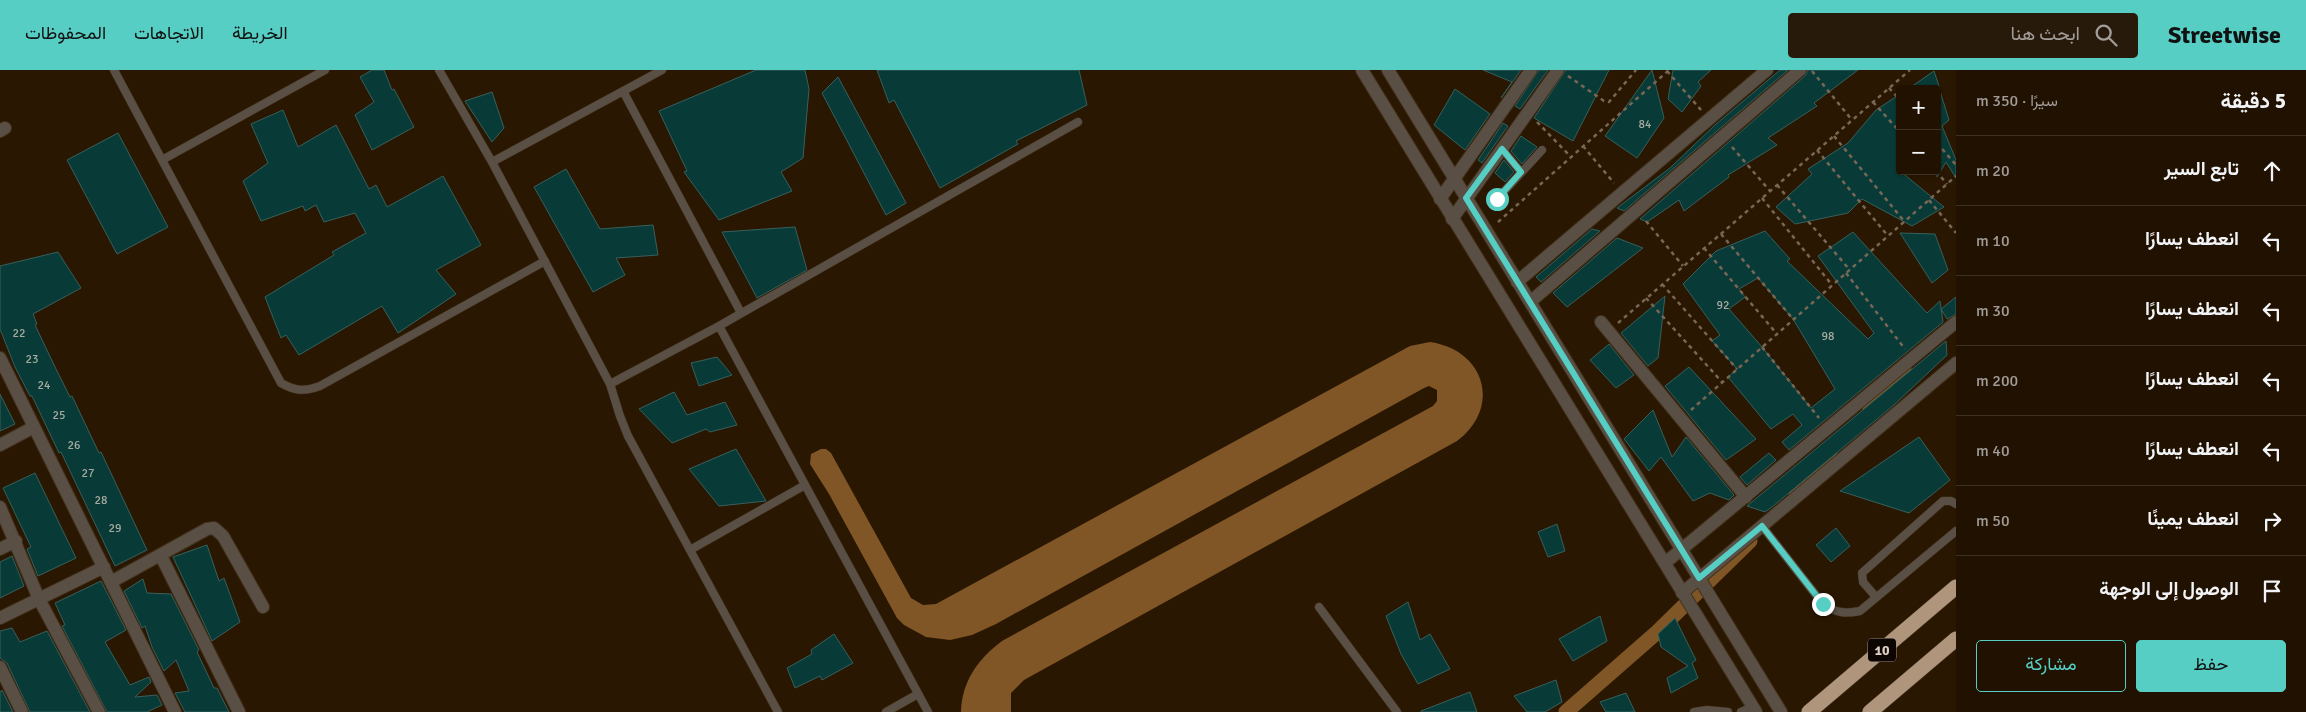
<!DOCTYPE html>
<html lang="ar">
<meta charset="utf-8">
<style>
:root{--surface:#201101;--page:#281a0b;--text:#f1f3f6;--muted:#a29d99;--line:#3d3123;--accent:#56cec4}
body{margin:0;font-family:Signika,Vazirmatn,sans-serif;background:var(--page);color:var(--text);direction:rtl}
.controls{position:absolute;right:15px;top:15px;display:grid;overflow:hidden;border-radius:5px;box-shadow:0 1px 4px #0004}
.controls button{width:45px;height:45px;display:grid;place-items:center;padding:0;border:0;border-bottom:1px solid var(--line);background:var(--surface);color:var(--text);font:25px sans-serif}
.stop{position:absolute;width:15px;height:15px;margin:-11px;border:4px solid #56cec4;border-radius:50%;background:#fff}
.stop.end{background:#56cec4;border-color:#fff;box-shadow:0 1px 5px #0008}
.list{margin:0;padding:0;list-style:none}
h2{display:flex;justify-content:space-between;align-items:center;height:65px;margin:0;padding:0 20px;font-size:21px}
h2 small{font-size:16px;font-weight:400;color:var(--muted)}
.list li{display:grid;grid-template-columns:32px 1fr auto;gap:15px;align-items:center;box-sizing:border-box;height:70px;padding:0 20px;border-top:1px solid var(--line)}
.list b{display:block;font-size:19px;white-space:nowrap}
.list em{font-size:16px;font-style:normal;color:var(--muted)}
.actions{display:flex;gap:10px;padding:15px 20px}
.actions a{flex:1;padding:11px 0;border:1px solid var(--accent);border-radius:5px;text-align:center;font-size:18px;color:var(--accent)}
.actions .main{background:var(--accent);color:#111}
.icon{flex:none;width:28px;height:28px;fill:none;stroke:currentColor;stroke-width:2;stroke-linecap:round;stroke-linejoin:round}
.map{position:relative;flex:none;width:1956px;height:642px;overflow:hidden;direction:ltr}
header{display:flex;align-items:center;gap:30px;box-sizing:border-box;height:70px;padding:0 25px;background:var(--accent);color:#111}
header strong{font-size:24px}
nav{display:flex;gap:28px;margin-inline-start:auto;font-size:18px}
.search{width:350px;height:45px;background:var(--page);display:flex;align-items:center;gap:12px;box-sizing:border-box;padding:0 18px;border-radius:5px;color:var(--muted);font-size:19px}
main{display:flex}
aside{flex:1;background:var(--surface)}
.map>svg:first-child{display:block}
.water{fill:#815626}
.lines{fill:none;stroke-linecap:round;stroke-linejoin:round}
.canal{stroke:#815626;stroke-width:15}
.building{fill:#083b37;stroke:#37605c;fill-rule:evenodd}
.service-casing{stroke:#43311c;stroke-width:9}
.minor-casing{stroke:#43311c;stroke-width:14}
.motorway-casing{stroke:#43311c;stroke-width:16}
.path{stroke:#786755;stroke-width:2.5;stroke-dasharray:4 4;stroke-linecap:butt}
.service{stroke:#594f44;stroke-width:8}
.minor{stroke:#594f44;stroke-width:12}
.motorway{stroke:#af957c;stroke-width:15}
.route{stroke:#56cec4;stroke-width:6}
.labels{text-anchor:middle;dominant-baseline:central;stroke-width:4.5;stroke-linejoin:round;paint-order:stroke}
.number-label{font-size:12px;fill:#a8aa9f}
.shield{fill:#0c0501;stroke:#9e9288;stroke-width:1}
.shield-label{font-size:14px;font-weight:bold;fill:#ddcfc2}
</style>
<header>
<strong>Streetwise</strong>
<div class="search"><svg class="icon" aria-label="search" viewBox="0 0 24 24"><circle cx="10" cy="10" r="6"/><path d="M15 15l6 6"/></svg>ابحث هنا</div>
<nav><a>الخريطة</a><a>الاتجاهات</a><a>المحفوظات</a></nav>
</header>
<main>
<aside>
<h2>5 دقيقة<small>سيرًا · 350 m</small></h2>
<ul class="list">
<li><svg class="icon" aria-label="ahead" viewBox="0 0 24 24"><path d="M12 20V5M6 11l6-6 6 6"/></svg><div><b>تابع السير</b></div><em>20 m</em></li>
<li><svg class="icon" aria-label="left" viewBox="0 0 24 24"><path d="M17 20v-9H6M10 6l-5 5 5 5"/></svg><div><b>انعطف يسارًا</b></div><em>10 m</em></li>
<li><svg class="icon" aria-label="left" viewBox="0 0 24 24"><path d="M17 20v-9H6M10 6l-5 5 5 5"/></svg><div><b>انعطف يسارًا</b></div><em>30 m</em></li>
<li><svg class="icon" aria-label="left" viewBox="0 0 24 24"><path d="M17 20v-9H6M10 6l-5 5 5 5"/></svg><div><b>انعطف يسارًا</b></div><em>200 m</em></li>
<li><svg class="icon" aria-label="left" viewBox="0 0 24 24"><path d="M17 20v-9H6M10 6l-5 5 5 5"/></svg><div><b>انعطف يسارًا</b></div><em>40 m</em></li>
<li><svg class="icon" aria-label="right" viewBox="0 0 24 24"><path d="M7 20v-9h11M14 6l5 5-5 5"/></svg><div><b>انعطف يمينًا</b></div><em>50 m</em></li>
<li><svg class="icon" aria-label="arrive" viewBox="0 0 24 24"><path d="M6 21V4h12l-3 4 3 4H6"/></svg><div><b>الوصول إلى الوجهة</b></div></li>
</ul>
<div class="actions"><a class="main">حفظ</a><a>مشاركة</a></div>
</aside>
<div class="map">
<svg width="1956" height="642" viewBox="0 0 1956 642">
<rect width="100%" height="100%" fill="#2a1701"/>
<path class="water" d="M 1430,272 C 1485,280 1502,337 1457,371 L 1024,610 L 1011,623 L 1011,642 L 961,642 C 962,611 978,589 1002,571 L 1433,336 L 1437,331 L 1437,320 L 1429,316 L 1424,318 L 996,554 L 972,565 L 950,570 L 926,567 L 904,555 L 897,548 L 829,424 L 810,394 L 811,384 L 821,379 L 826,379 L 831,383 L 911,528 L 923,535 L 936,534 L 1410,276 Z"/>
<g class="lines">
<path class="canal" d="M 1870,339 L 1904,299
M 1796,424 L 1830,384
M 1566,642 L 1655,564 L 1750,471"/>
</g>
<path class="building" d="M 372,0 L 384,0 L 392,20 L 394,19 L 414,57 L 372,80 L 355,45 L 374,32 L 360,7 Z
M 756,0 L 805,0 L 809,19 L 803,88 L 781,102 L 792,121 L 719,150 L 684,102 L 687,101 L 659,41 Z
M 877,0 L 1079,0 L 1087,35 L 1016,71 L 1018,74 L 940,118 L 894,30 L 889,33 Z
M 1483,0 L 1521,0 L 1501,28 L 1512,12 Z
M 1539,0 L 1548,0 L 1520,39 L 1515,36 Z
M 1566,0 L 1609,0 L 1573,71 L 1534,48 Z
M 1652,0 L 1664,48 L 1637,88 L 1605,66 Z
M 1673,0 L 1711,0 L 1698,12 L 1701,16 L 1682,42 L 1668,29 Z
M 1780,0 L 1788,0 L 1624,141 L 1617,138 L 1670,98 L 1715,55 Z
M 1808,0 L 1858,0 L 1814,33 L 1817,36 L 1768,68 L 1777,75 L 1728,105 L 1729,107 L 1684,141 L 1679,130 L 1647,152 L 1640,149 L 1805,6 Z
M 1934,1 L 1940,19 L 1908,19 Z
M 838,7 L 906,133 L 886,145 L 822,23 Z
M 1455,19 L 1490,44 L 1465,80 L 1434,55 Z
M 1937,21 L 1940,21 L 1949,50 L 1942,56 L 1956,90 L 1956,108 L 1946,92 L 1937,107 Z
M 492,22 L 504,58 L 492,72 L 465,31 Z
M 1900,24 L 1900,101 L 1944,137 L 1912,156 L 1862,129 L 1848,143 L 1795,154 L 1776,137 L 1812,104 L 1808,99 L 1848,73 L 1876,40 Z
M 283,40 L 298,77 L 336,55 L 369,119 L 376,115 L 387,137 L 443,106 L 481,175 L 436,200 L 456,224 L 398,263 L 382,236 L 299,285 L 286,265 L 281,268 L 265,227 L 334,185 L 332,182 L 366,163 L 355,143 L 324,152 L 316,135 L 305,141 L 303,136 L 261,151 L 243,111 L 268,93 L 251,54 Z
M 1503,53 L 1508,56 L 1482,93 L 1478,90 Z
M 118,63 L 168,157 L 117,184 L 67,90 Z
M 1521,66 L 1537,77 L 1522,94 L 1511,81 Z
M 1504,90 L 1514,102 L 1505,112 L 1495,103 Z
M 566,99 L 600,159 L 653,155 L 658,185 L 616,188 L 625,205 L 593,222 L 534,117 Z
M 795,157 L 807,200 L 757,228 L 722,162 Z
M 1592,159 L 1600,161 L 1541,212 L 1536,207 Z
M 1765,161 L 1790,189 L 1787,191 L 1868,269 L 1874,263 L 1818,186 L 1853,162 L 1927,243 L 1940,231 L 1943,252 L 1789,380 L 1782,372 L 1802,355 L 1793,344 L 1771,359 L 1728,307 L 1737,299 L 1712,271 L 1720,265 L 1683,214 L 1716,181 ZM 1758,208 L 1793,249 L 1835,319 L 1811,338 L 1762,277 L 1729,239 L 1745,227 L 1739,219 Z
M 1900,163 L 1935,164 L 1948,200 L 1932,213 Z
M 1617,168 L 1643,178 L 1567,237 L 1553,223 Z
M 58,182 L 81,218 L 33,244 L 37,254 L 35,255 L 56,299 L 70,327 L 72,326 L 99,383 L 101,382 L 147,480 L 115,496 L 61,382 L 59,383 L 32,326 L 30,326 L 15,297 L 0,259 L 0,196 Z
M 1665,226 L 1658,288 L 1648,296 L 1621,263 Z
M 1956,227 L 1956,244 L 1947,249 L 1941,239 Z
M 1946,271 L 1947,285 L 1895,334 L 1772,437 L 1765,442 L 1747,436 Z
M 1609,274 L 1634,305 L 1616,318 L 1590,290 Z
M 717,287 L 732,305 L 699,316 L 691,293 Z
M 1689,297 L 1756,369 L 1726,390 L 1665,316 Z
M 674,322 L 687,345 L 725,332 L 737,355 L 710,362 L 706,359 L 672,373 L 639,339 Z
M 0,324 L 15,354 L 0,361 Z
M 1653,340 L 1672,387 L 1686,367 L 1734,425 L 1729,430 L 1710,423 L 1693,431 L 1661,387 L 1649,401 L 1624,369 Z
M 1919,367 L 1950,410 L 1909,443 L 1840,421 Z
M 736,379 L 766,431 L 719,436 L 689,399 Z
M 1769,383 L 1776,390 L 1747,415 L 1740,407 Z
M 35,403 L 76,488 L 38,506 L 27,479 L 31,477 L 3,418 Z
M 1557,454 L 1565,481 L 1548,487 L 1538,462 Z
M 1836,458 L 1850,476 L 1831,492 L 1816,475 Z
M 207,475 L 219,511 L 224,508 L 240,552 L 212,571 L 173,487 Z
M 12,486 L 24,516 L 0,528 L 0,492 Z
M 143,509 L 147,523 L 171,524 L 199,580 L 197,582 L 214,618 L 217,618 L 229,642 L 185,642 L 175,623 L 189,621 L 176,590 L 164,601 L 152,577 L 145,556 L 142,558 L 124,521 Z
M 101,511 L 126,560 L 105,572 L 130,615 L 149,607 L 151,612 L 135,627 L 157,625 L 162,635 L 147,642 L 107,642 L 62,556 L 65,555 L 55,533 Z
M 1408,532 L 1420,570 L 1430,564 L 1450,599 L 1418,614 L 1401,584 L 1386,546 Z
M 1600,546 L 1607,571 L 1573,591 L 1559,569 Z
M 1675,548 L 1696,590 L 1692,593 L 1698,608 L 1671,623 L 1667,608 L 1688,596 L 1661,577 L 1658,564 Z
M 12,558 L 20,572 L 47,561 L 90,642 L 30,642 L 7,593 L 0,588 L 0,561 Z
M 834,564 L 853,593 L 822,610 L 820,606 L 795,618 L 787,598 L 812,584 L 811,580 Z
M 1556,610 L 1562,632 L 1545,642 L 1527,642 L 1514,626 Z
M 2,620 L 13,642 L 0,642 L 0,622 Z
M 1470,622 L 1477,642 L 1421,642 L 1421,641 Z
M 1626,623 L 1635,642 L 1606,642 L 1600,632 Z"/>
<g class="lines">
<defs>
<path id="service" d="M 114,0 L 281,313 C 295,321 304,322 320,316 L 545,191
M 439,0 L 492,92 L 610,314 L 620,346 L 628,366 L 778,642
M 623,21 L 741,243
M 1502,79 L 1521,102
M 162,90 L 325,0
M 492,92 L 662,0
M 1497,129 L 1542,80
M 719,256 L 928,642
M 610,314 L 719,256 L 1078,52
M 1762,456 L 1823,534 C 1836,543 1845,544 1860,541 L 1956,461
M 690,480 L 805,415
M 1876,527 L 1863,512 L 1862,503 L 1943,431 L 1951,431 L 1956,434
M 1319,537 L 1397,642
M 886,642 L 918,624
M 1694,642 L 1707,640 L 1728,642
M 1741,642 L 1753,637"/>
<path id="minor" d="M 1362,0 L 1756,642
M 1388,0 L 1781,642
M 0,61 L 5,58
M 1440,129 L 1531,0
M 1452,149 L 1558,0
M 1517,212 L 1767,0
M 1530,232 L 1800,0
M 1601,252 L 1746,427
M 0,288 L 175,642
M 0,375 L 34,357
M 0,437 L 39,529 L 99,642
M 0,479 L 16,471
M 161,486 L 239,642
M 1665,493 L 1956,252
M 111,512 L 207,459 L 214,458 L 223,466 L 263,537
M 1682,523 L 1956,293
M 0,548 L 104,497
M 0,597 L 22,642"/>
<path id="motorway" d="M 1809,642 L 1956,517
M 1870,642 L 1956,569"/>
</defs>
<use href="#service" class="service-casing"/>
<use href="#minor" class="minor-casing"/>
<use href="#motorway" class="motorway-casing"/>
<path class="path" d="M 1667,1 L 1701,40
M 1812,1 L 1852,50
M 1568,6 L 1604,31 L 1609,32 L 1636,0
M 1889,18 L 1900,30
M 1873,32 L 1900,62
M 1537,52 L 1571,87
M 1834,66 L 1904,151
M 1937,73 L 1956,95
M 1583,76 L 1614,113
M 1732,77 L 1770,121
M 1817,80 L 1888,166
M 1936,101 L 1947,114
M 1777,115 L 1849,199
M 1762,128 L 1832,215
M 1929,130 L 1956,163
M 1646,151 L 1683,196
M 1498,152 L 1669,0
M 1721,164 L 1793,249
M 1704,178 L 1777,264
M 1846,203 L 1905,279
M 1662,214 L 1737,299
M 1646,228 L 1722,312
M 1618,253 L 1910,0
M 1762,277 L 1819,348
M 1691,340 L 1956,106"/>
<use href="#service" class="service"/>
<use href="#minor" class="minor"/>
<use href="#motorway" class="motorway"/>
</g>
<g class="lines">
<path class="route" d="M 1497,129 L 1521,102 L 1502,79 L 1466,128 L 1699,508 L 1762,456 L 1823,534"/>
</g>
<g class="labels">
<g class="number-label">
<text x="1645" y="54">84</text>
<text x="1723" y="235">92</text>
<text x="19" y="263">22</text>
<text x="1828" y="266">98</text>
<text x="32" y="289">23</text>
<text x="44" y="315">24</text>
<text x="59" y="345">25</text>
<text x="74" y="375">26</text>
<text x="88" y="403">27</text>
<text x="101" y="430">28</text>
<text x="115" y="458">29</text>
</g>
<rect class="shield" x="1868" y="568.5" width="28" height="23" rx="4"/>
<g class="shield-label">
<text x="1882" y="580">10</text>
</g>
</g>
</svg>
<div class="controls">
<button>+</button>
<button>−</button>
</div>
<div class="stop" style="left:1497px;top:129px"></div>
<div class="stop end" style="left:1823px;top:534px"></div>
</div>
</main>
